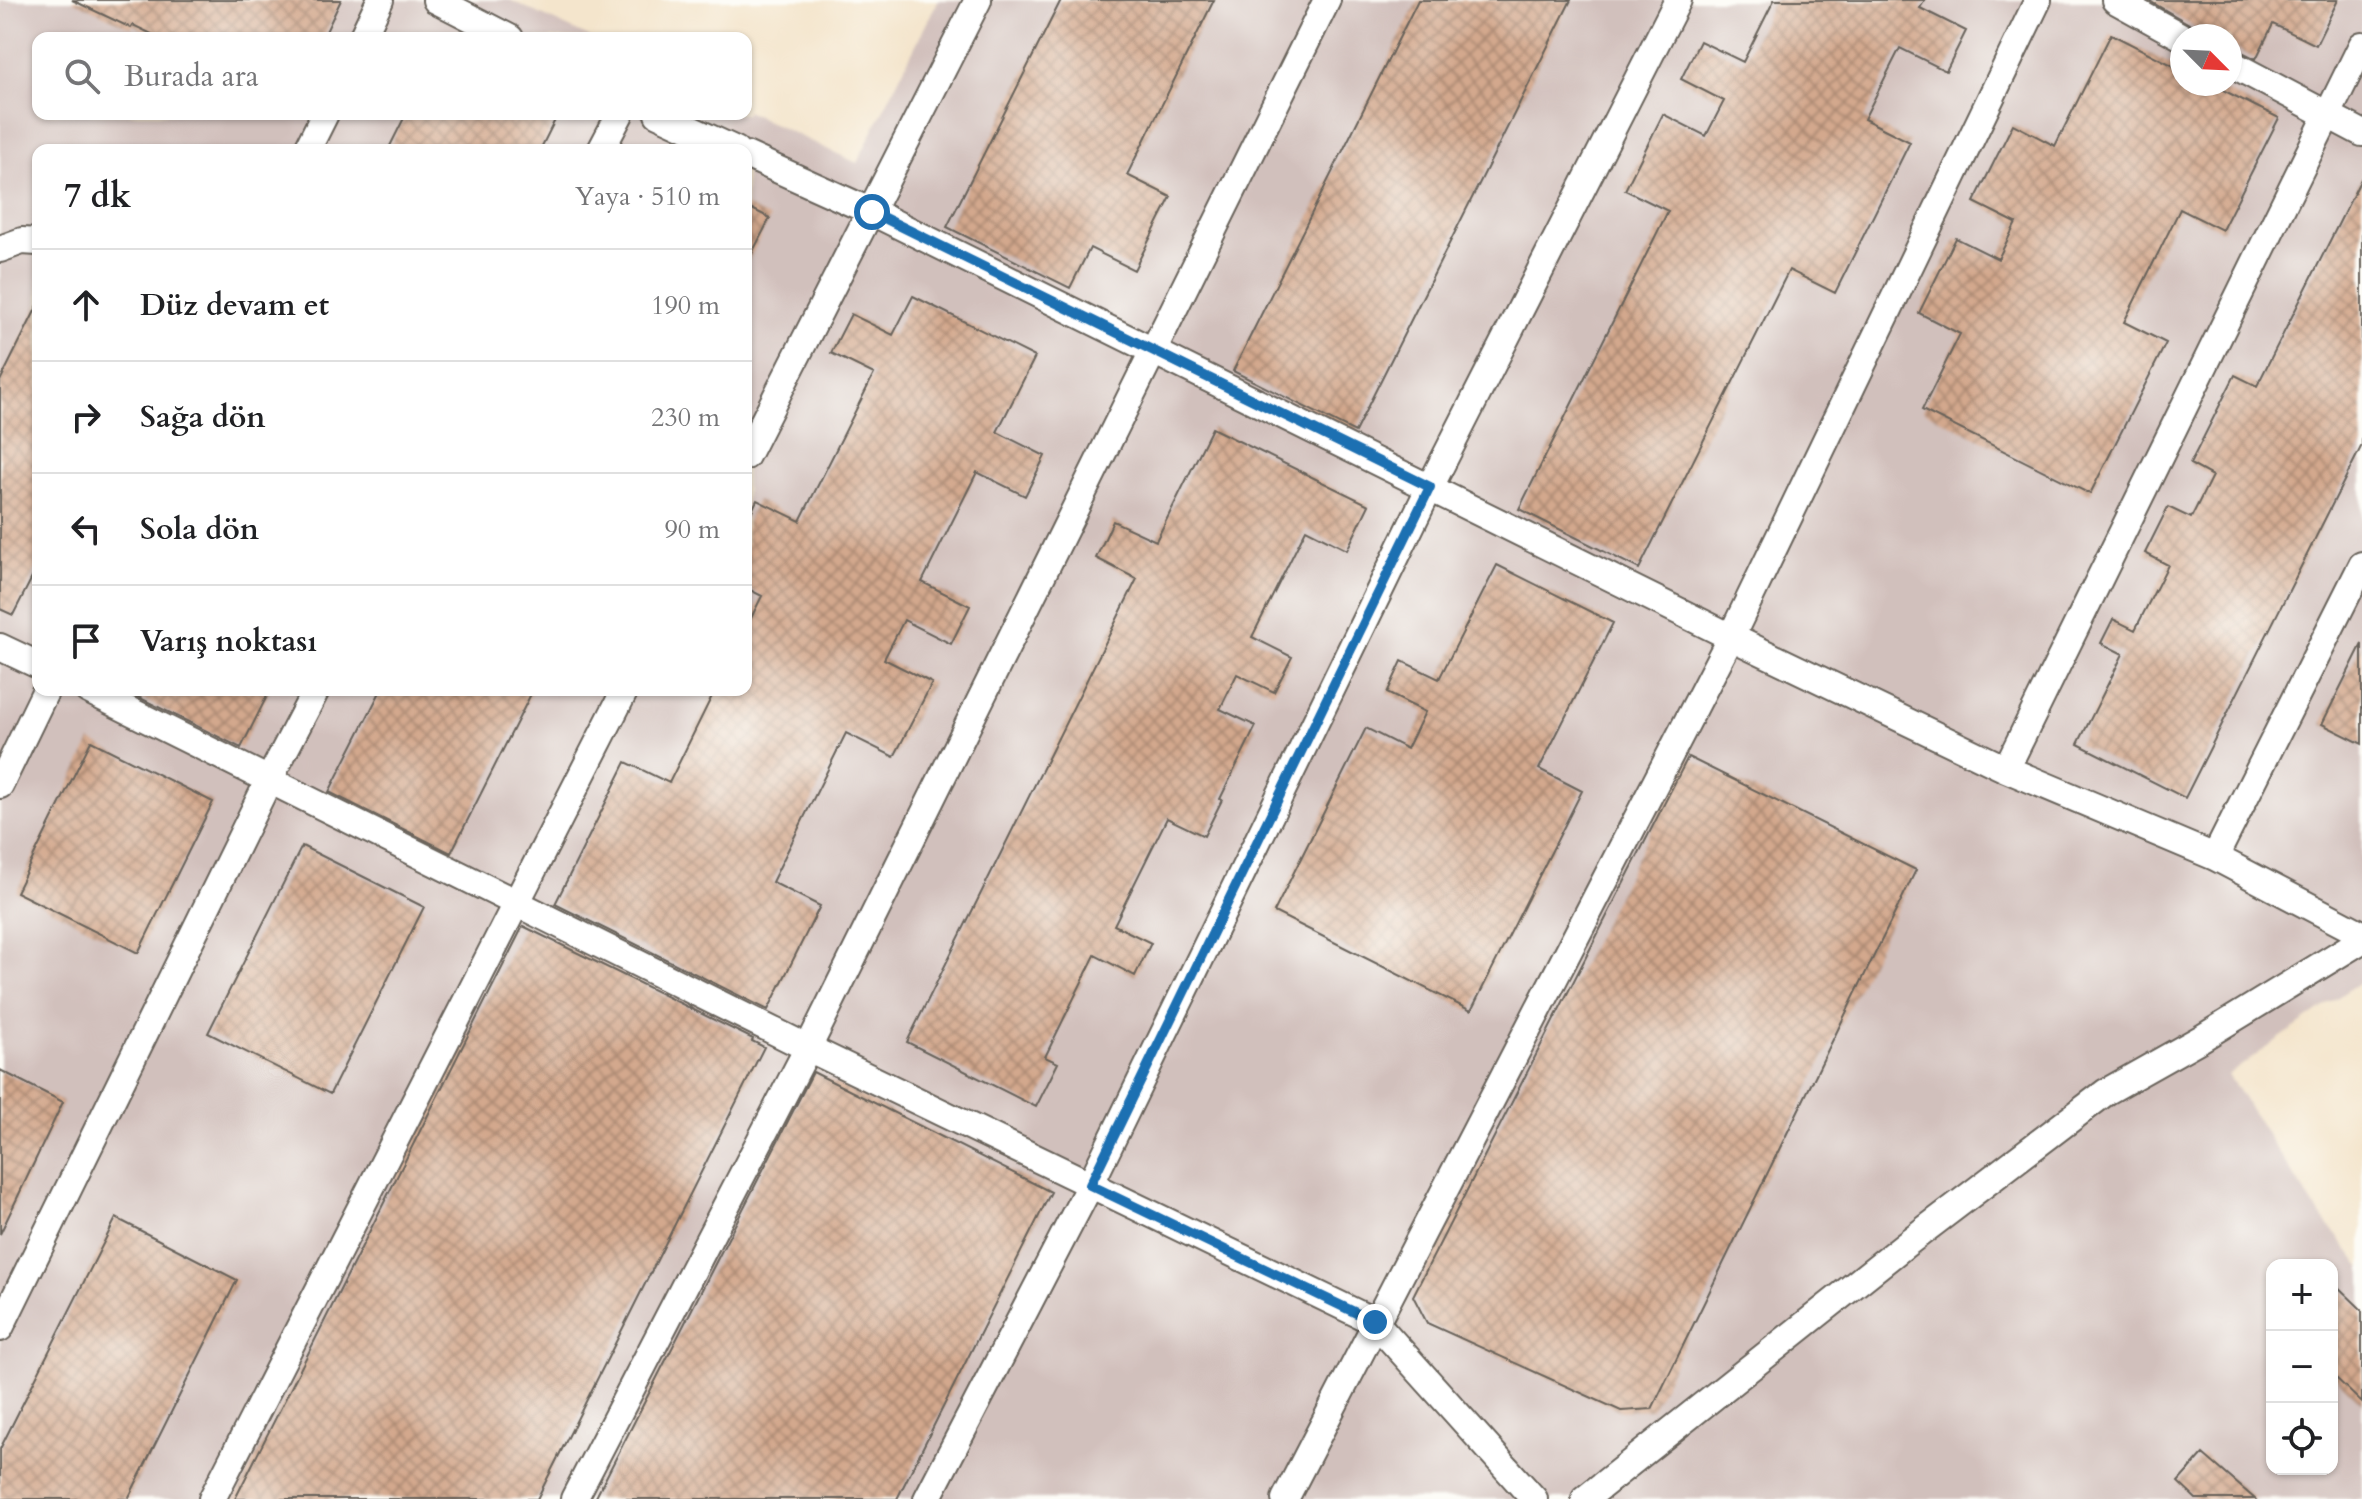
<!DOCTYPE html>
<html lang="tr">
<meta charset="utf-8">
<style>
:root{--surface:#fff;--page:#f2f2f2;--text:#202124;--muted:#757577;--line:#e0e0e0}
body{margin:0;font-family:Cardo,serif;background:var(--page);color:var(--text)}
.controls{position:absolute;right:24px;bottom:24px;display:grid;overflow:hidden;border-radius:16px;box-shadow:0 2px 6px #0004}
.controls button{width:72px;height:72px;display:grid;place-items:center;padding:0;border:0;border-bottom:2px solid var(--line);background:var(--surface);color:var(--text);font:40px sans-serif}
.compass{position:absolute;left:2170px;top:24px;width:72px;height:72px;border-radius:50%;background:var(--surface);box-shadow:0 2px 6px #0004;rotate:114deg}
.stop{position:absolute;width:24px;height:24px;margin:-18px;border:6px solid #1f6fb2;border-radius:50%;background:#fff}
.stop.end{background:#1f6fb2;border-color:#fff;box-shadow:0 2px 8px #0008}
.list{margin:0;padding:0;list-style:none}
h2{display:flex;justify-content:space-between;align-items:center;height:104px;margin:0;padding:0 32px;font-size:34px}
h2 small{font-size:26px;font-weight:400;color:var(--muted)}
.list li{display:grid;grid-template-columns:52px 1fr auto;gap:24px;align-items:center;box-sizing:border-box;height:112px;padding:0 32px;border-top:2px solid var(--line)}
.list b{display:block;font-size:30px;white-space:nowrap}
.list em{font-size:26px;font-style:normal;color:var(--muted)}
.icon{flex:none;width:44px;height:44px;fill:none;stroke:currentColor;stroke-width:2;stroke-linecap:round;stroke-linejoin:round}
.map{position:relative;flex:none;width:2362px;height:1499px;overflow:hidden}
.search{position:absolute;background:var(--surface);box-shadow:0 2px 6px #0004;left:32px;top:32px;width:720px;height:88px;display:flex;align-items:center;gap:20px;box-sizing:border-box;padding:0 28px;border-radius:16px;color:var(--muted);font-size:30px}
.panel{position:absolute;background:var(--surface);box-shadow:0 2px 6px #0004;left:32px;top:144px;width:720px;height:552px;border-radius:16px}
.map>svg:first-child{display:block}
.industrial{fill:#d1c0bc;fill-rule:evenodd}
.building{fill:url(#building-cross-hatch)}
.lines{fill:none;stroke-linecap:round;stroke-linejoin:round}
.minor-casing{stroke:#68625a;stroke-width:30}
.minor{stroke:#fff;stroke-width:26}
.route{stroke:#1f6fb2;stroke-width:10}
</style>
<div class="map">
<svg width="2362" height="1499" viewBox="0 0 2362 1499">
<defs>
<pattern id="building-cross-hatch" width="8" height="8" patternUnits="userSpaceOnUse" patternTransform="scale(2)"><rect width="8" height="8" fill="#d3a88d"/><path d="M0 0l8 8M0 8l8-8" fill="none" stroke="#aa8872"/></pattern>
</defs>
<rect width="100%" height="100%" fill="#fdfcf7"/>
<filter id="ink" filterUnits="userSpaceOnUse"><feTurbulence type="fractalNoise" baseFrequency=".0125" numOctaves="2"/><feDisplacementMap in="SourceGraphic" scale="16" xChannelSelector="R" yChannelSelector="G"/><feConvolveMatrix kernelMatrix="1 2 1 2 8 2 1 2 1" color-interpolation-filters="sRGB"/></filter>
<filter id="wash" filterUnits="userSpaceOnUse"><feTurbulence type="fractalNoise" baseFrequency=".006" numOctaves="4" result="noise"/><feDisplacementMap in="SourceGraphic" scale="32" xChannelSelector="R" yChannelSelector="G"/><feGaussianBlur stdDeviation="1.8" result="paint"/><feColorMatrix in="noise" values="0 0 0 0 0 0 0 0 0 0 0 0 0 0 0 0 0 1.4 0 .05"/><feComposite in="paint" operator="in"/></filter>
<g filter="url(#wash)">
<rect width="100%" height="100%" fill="#f4e5cc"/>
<path class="industrial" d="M 0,0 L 510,0 L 591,38 L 38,38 L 38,114 L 746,114 L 746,111 L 857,163 L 938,0 L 2362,0 L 2362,980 L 2228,1075 L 2313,1205 L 2362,1268 L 2362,1499 L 0,1499 ZM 2182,36 L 2230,36 L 2230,84 L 2182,84 ZM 38,150 L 746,150 L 746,690 L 38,690 ZM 2272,1265 L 2332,1265 L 2332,1469 L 2272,1469 Z"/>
<g id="blocks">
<path class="building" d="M 72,0 L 341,0 L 323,38 L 160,38 L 133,25 L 131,28 Z
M 1061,0 L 1214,0 L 1127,175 L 1171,197 L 1134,270 L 1090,248 L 1070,288 L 947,227 Z
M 1418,0 L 1571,0 L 1355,432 L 1233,371 Z
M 1774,0 L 1925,0 L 1920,8 L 1966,31 L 1946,71 L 1900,48 L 1864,119 L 1910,142 L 1835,293 L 1789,270 L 1639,569 L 1519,509 L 1668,211 L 1625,190 L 1663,114 L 1706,136 L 1724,101 L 1681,79 L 1700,41 L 1743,62 Z
M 2148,0 L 2338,0 L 2316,45 L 2273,24 L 2256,59 L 2230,46 L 2230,36 L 2210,36 Z
M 2111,34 L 2182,70 L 2182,84 L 2211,84 L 2279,118 L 2222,230 L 2180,209 L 2124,322 L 2166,343 L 2090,494 L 1922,410 L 1960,334 L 1919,313 L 1956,238 L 1998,259 L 2016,223 L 1974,202 L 2013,124 L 2055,146 Z
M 406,114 L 558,114 L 540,150 L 388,150 Z
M 2362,177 L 2362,445 L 2185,798 L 2078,744 L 2123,654 L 2101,643 L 2113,619 L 2135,630 L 2168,565 L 2145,553 L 2168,507 L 2191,518 L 2212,476 L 2190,464 L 2235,375 L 2257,386 Z
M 746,206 L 770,218 L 746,265 Z
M 913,296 L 1035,357 L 997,432 L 1045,456 L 1025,496 L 977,472 L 922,582 L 970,606 L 951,644 L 904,620 L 884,659 L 932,683 L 894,757 L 846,733 L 772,882 L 820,906 L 768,1010 L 555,904 L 626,762 L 669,783 L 715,690 L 746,690 L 746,628 L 762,596 L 746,588 L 746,523 L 757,500 L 800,521 L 874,374 L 831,353 L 851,314 L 893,335 Z
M 38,305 L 38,566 L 13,615 L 0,609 L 0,381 Z
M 1212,428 L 1369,505 L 1347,550 L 1306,529 L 1252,637 L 1292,657 L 1274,692 L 1237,674 L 1220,709 L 1256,726 L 1220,799 L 1222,800 L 1204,836 L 1167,818 L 1114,925 L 1151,943 L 1135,976 L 1095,955 L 1045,1057 L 1058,1063 L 1036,1107 L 907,1042 L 1137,579 L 1096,558 L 1113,521 L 1156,541 Z
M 1497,565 L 1613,623 L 1539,769 L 1582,791 L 1471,1011 L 1274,912 L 1366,728 L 1407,749 L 1425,712 L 1387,693 L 1402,661 L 1439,679 Z
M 2362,644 L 2362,744 L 2322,724 Z
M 124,690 L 270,690 L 241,748 Z
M 381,690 L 533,690 L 451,853 L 329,792 Z
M 91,741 L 213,802 L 138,953 L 16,892 Z
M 1688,757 L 1916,870 L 1652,1409 L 1621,1411 L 1427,1323 L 1413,1296 Z
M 302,846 L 424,907 L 330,1094 L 208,1033 Z
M 523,926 L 753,1039 L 752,1041 L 764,1047 L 537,1499 L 235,1499 Z
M 0,1070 L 63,1102 L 0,1234 Z
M 813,1072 L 1051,1192 L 897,1499 L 595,1499 Z
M 116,1218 L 237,1280 L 128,1499 L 0,1499 L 0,1449 Z
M 2332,1281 L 2362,1310 L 2362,1403 L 2332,1374 Z
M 2203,1454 L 2255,1499 L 2196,1499 L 2178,1482 Z"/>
</g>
</g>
<g filter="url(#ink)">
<use href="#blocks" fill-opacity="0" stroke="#68625a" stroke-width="2"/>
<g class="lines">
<defs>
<path id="minor" d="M 436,0 L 510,38
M 2115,0 L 2182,37
M 362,38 L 380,0
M 2230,63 L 2362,133
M 658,114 L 736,150
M 307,150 L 325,114
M 601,150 L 620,114
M 746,155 L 872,212 L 1731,637 L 2006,769 L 2215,857 L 2362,934
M 0,249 L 22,241 L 38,242
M 746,456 L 978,0
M 0,647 L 38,665
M 88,690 L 808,1048 L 1375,1322 L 1534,1499
M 2006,769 L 2362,45
M 0,785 L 46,690
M 2215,857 L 2362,565
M 0,1328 L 269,780 L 316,690
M 212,1499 L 625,690
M 574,1499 L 808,1048 L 1327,0
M 927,1499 L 1090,1185 L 1430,487 L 1678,0
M 1285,1499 L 1731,637 L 2038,0
M 1585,1499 L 1906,1244 L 2106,1092 L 2202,1038 L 2362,940"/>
</defs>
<use href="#minor" class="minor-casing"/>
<use href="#minor" class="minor"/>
</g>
</g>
<g class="lines" filter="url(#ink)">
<path class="route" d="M 872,212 L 1430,487 L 1090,1185 L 1375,1322"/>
</g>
</svg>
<div class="controls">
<button>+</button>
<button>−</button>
<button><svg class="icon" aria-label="locate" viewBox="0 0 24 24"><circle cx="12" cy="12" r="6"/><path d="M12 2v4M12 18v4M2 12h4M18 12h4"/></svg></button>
</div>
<svg class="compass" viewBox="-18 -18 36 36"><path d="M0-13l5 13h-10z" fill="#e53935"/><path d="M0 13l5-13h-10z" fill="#757577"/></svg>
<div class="stop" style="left:872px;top:212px"></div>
<div class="stop end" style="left:1375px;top:1322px"></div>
<div class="search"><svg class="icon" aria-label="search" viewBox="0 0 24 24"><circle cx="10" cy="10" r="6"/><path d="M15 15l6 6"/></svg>Burada ara</div>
<section class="panel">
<h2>7 dk<small>Yaya · 510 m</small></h2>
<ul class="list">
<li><svg class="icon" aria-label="ahead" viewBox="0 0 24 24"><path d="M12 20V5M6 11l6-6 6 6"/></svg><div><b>Düz devam et</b></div><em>190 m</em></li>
<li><svg class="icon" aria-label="right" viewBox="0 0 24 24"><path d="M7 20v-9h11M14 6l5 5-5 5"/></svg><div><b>Sağa dön</b></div><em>230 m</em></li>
<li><svg class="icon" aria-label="left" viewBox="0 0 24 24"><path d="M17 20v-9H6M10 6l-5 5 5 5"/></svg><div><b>Sola dön</b></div><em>90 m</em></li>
<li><svg class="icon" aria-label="arrive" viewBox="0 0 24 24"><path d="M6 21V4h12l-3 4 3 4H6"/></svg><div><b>Varış noktası</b></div></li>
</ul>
</section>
</div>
